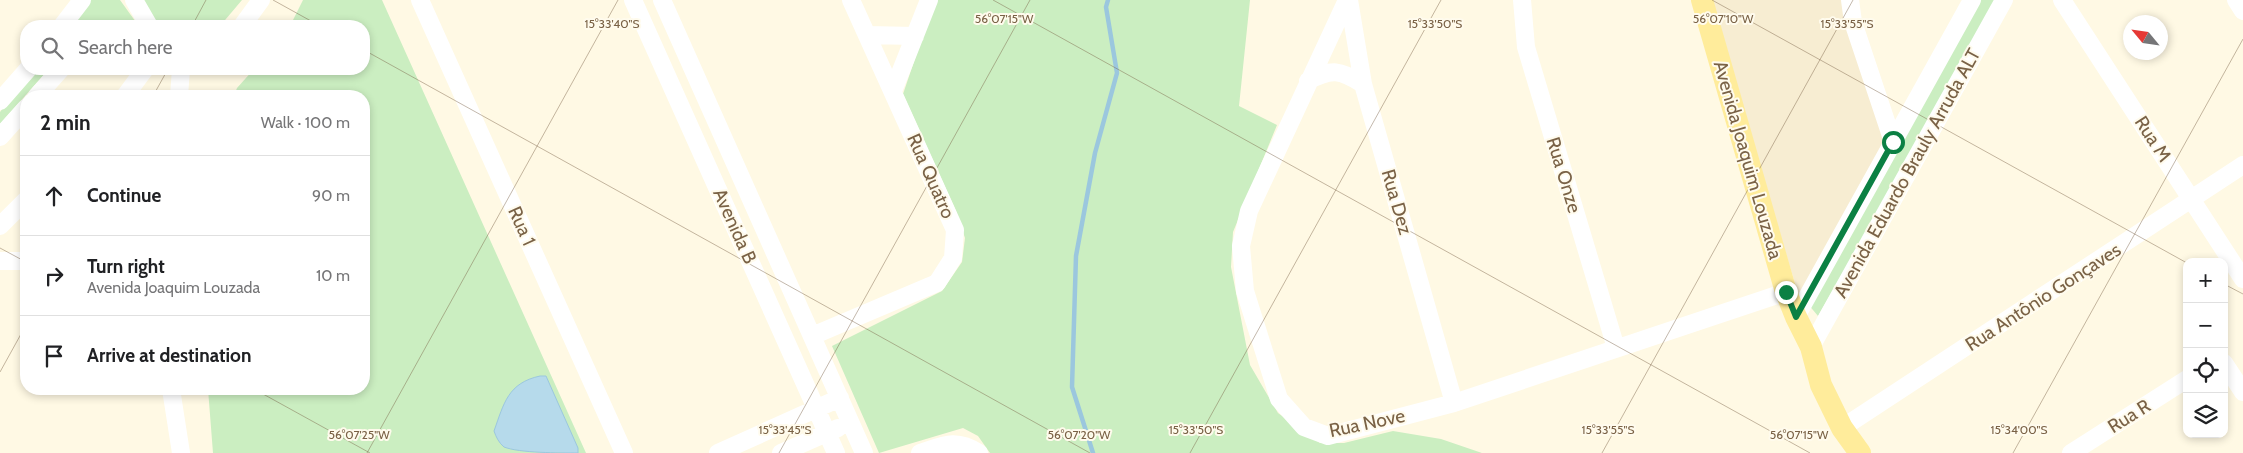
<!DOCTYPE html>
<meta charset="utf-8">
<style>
:root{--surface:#fff;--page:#f2f2f2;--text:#202124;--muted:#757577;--line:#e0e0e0}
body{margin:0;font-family:Cabin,sans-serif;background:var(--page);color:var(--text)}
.controls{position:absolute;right:15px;bottom:15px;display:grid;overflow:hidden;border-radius:10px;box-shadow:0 2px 8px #0003}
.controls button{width:45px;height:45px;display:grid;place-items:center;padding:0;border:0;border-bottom:1px solid var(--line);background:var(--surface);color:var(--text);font:25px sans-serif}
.compass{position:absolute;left:2123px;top:15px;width:45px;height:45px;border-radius:50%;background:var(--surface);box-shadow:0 2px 8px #0003;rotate:299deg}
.stop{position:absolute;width:15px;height:15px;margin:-11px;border:4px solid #0b8043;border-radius:50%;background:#fff}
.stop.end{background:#0b8043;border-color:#fff;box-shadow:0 1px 5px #0008}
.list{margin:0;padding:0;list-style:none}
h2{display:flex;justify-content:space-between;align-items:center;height:65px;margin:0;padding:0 20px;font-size:21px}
h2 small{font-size:16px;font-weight:400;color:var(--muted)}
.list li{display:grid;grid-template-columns:32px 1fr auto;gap:15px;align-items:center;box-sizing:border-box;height:80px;padding:0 20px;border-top:1px solid var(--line)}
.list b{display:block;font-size:19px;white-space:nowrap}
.list p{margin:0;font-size:16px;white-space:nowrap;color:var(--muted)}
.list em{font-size:16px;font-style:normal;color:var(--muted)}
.icon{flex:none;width:28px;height:28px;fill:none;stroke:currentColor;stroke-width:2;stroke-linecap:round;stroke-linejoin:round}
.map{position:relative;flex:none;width:2243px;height:453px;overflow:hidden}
.search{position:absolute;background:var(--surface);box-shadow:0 2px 8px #0003;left:20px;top:20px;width:350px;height:55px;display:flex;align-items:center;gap:12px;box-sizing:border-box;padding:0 18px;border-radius:20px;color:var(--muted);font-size:19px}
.panel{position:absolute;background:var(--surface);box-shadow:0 2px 8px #0003;left:20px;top:90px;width:350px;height:305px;border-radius:20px}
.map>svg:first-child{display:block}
.residential{fill:#f7edd2}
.green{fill:#cbeec1}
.water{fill:#b6daeb;stroke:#9bc7de}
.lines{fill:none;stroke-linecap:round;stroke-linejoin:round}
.stream{stroke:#9bc7de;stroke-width:4.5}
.minor{stroke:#fff;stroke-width:18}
.major{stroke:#ffec9b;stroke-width:22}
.route{stroke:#0b8043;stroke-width:6}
.ticks{fill:none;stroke:#7a6246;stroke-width:1;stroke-opacity:0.45}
.labels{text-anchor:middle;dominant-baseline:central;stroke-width:4;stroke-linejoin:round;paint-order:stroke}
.street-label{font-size:19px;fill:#7a6246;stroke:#fffbed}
.ticks-label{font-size:12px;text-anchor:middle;fill:#7a6246;stroke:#fffbed;stroke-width:4;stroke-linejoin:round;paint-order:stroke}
</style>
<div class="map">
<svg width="2243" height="453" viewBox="0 0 2243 453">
<rect width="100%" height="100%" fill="#fff9e4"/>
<path class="residential" d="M 1708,0 L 1845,0 L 1887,139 L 1799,296 Z"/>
<path class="green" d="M 84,0 L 120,0 L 138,25 L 65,26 Z
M 143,0 L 242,0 L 220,26 L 164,26 L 156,22 Z
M 303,0 L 382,0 L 586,453 L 213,453 L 208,389 L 364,389 L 364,96 L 234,96 L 237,88 L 254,69 L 364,69 L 364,26 L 290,26 Z
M 935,0 L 1250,0 L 1239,106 L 1277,125 L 1233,232 L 1231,267 L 1250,365 L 1278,413 L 1320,443 L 1344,443 L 1393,431 L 1441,439 L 1482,453 L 990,453 L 978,436 L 963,428 L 879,453 L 832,346 L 942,291 L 962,262 L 965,238 L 956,211 L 903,94 Z
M 1975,0 L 1999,0 L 1818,316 L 1808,304 Z
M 33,69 L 49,69 L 0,124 L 0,112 Z"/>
<path class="water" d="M 540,376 L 546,376 L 578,448 L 578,453 C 560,453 519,453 504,447 C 499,443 496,437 494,431 C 504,403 508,383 540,376 Z"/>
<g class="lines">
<path class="stream" d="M 1093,453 L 1072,387 L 1076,256 L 1095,153 L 1117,73 L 1106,7 L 1108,0"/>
<path class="minor" d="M 134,0 L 149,26
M 420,0 L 624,453
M 633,0 L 836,453
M 662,0 L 864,453
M 1347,0 L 1249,211 L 1241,246 L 1245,291 L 1279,399 L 1304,427 L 1328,436 L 1454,403 L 1786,292
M 1349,0 L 1363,84 L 1454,403
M 1522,0 L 1526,47 L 1616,348
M 1850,0 L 1853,22 L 1893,142
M 2062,0 L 2243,279
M 2236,0 L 2243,11
M 62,26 L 82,0
M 242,26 L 261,0
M 867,35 L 915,36
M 1308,81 C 1332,68 1340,70 1363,84
M 893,91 L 929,0
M 37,96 L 61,69
M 125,96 L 145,69
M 179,96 L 181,69
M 0,101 L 28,69
M 0,137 L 26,108
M 0,226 L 26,200
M 0,261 L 26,261
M 1796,317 L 1972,0
M 812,336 L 937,283 L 953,258 L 955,230 L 851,0
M 1811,347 L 2004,0
M 2224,363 L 2243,392
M 171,389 L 181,453
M 1842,428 L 2243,165
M 718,453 L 840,398
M 781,453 L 838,428
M 920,453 C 944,445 956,438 979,453
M 2071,453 L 2187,379"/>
<path class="major" d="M 1702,0 L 1786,292 L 1796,317 L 1811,347 L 1821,385 L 1842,428 L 1860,453"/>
</g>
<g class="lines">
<path class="route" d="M 1786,292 L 1796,317 L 1893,142"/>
</g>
<path class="ticks" d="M 273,0 L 320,26M 993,0 L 1810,453M 1712,0 L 2187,263M 192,26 L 206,0M 364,50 L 1090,453M 153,96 L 168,69M 0,248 L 26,262M 2224,284 L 2243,294M 0,372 L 26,325M 254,389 L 370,453M 367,453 L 618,0M 779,453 L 1030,0M 1190,453 L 1441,0M 1602,453 L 1853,0M 2013,453 L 2243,39"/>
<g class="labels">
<g class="street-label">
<text transform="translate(2153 139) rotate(57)">Rua M</text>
<text transform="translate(1748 160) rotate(74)">Avenida Joaquim Louzada</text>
<text transform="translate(1907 173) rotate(-61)">Avenida Eduardo Brauly Arruda ALT</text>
<text transform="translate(1564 175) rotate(73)">Rua Onze</text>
<text transform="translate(931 176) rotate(66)">Rua Quatro</text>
<text transform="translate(1397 202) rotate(74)">Rua Dez</text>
<text transform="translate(522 226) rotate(66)">Rua 1</text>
<text transform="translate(735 226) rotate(66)">Avenida B</text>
<text transform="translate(2043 297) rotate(-33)">Rua Antônio Gonçaves</text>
<text transform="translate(2129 416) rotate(-32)">Rua R</text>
<text transform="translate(1367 423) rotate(-12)">Rua Nove</text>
</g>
</g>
<g class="ticks-label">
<text x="1004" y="23">56°07'15"W</text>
<text x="1723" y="23">56°07'10"W</text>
<text x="1847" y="28">15°33'55"S</text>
<text x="612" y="28">15°33'40"S</text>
<text x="1435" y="28">15°33'50"S</text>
<text x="785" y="434">15°33'45"S</text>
<text x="1196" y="434">15°33'50"S</text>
<text x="1608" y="434">15°33'55"S</text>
<text x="2019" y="434">15°34'00"S</text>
<text x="359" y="439">56°07'25"W</text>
<text x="1079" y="439">56°07'20"W</text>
<text x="1799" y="439">56°07'15"W</text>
</g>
</svg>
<div class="controls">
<button>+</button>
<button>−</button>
<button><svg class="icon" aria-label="locate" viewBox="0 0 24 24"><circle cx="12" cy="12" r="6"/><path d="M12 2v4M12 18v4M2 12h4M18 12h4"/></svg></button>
<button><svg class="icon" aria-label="layers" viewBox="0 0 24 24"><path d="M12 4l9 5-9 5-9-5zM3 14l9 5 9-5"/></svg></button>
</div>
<svg class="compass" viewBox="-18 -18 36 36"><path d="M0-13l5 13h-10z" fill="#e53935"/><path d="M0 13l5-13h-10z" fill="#757577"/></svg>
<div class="stop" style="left:1893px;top:142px"></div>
<div class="stop end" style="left:1786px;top:292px"></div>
<div class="search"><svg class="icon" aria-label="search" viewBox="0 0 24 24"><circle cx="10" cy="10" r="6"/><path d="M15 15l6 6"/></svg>Search here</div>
<section class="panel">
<h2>2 min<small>Walk · 100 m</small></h2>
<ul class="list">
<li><svg class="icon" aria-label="ahead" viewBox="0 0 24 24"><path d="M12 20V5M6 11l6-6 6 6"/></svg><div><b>Continue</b></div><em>90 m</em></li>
<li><svg class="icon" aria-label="right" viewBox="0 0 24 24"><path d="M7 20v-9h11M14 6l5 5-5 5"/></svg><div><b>Turn right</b><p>Avenida Joaquim Louzada</p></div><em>10 m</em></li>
<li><svg class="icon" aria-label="arrive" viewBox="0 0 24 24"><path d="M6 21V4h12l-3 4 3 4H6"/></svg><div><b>Arrive at destination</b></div></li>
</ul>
</section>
</div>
